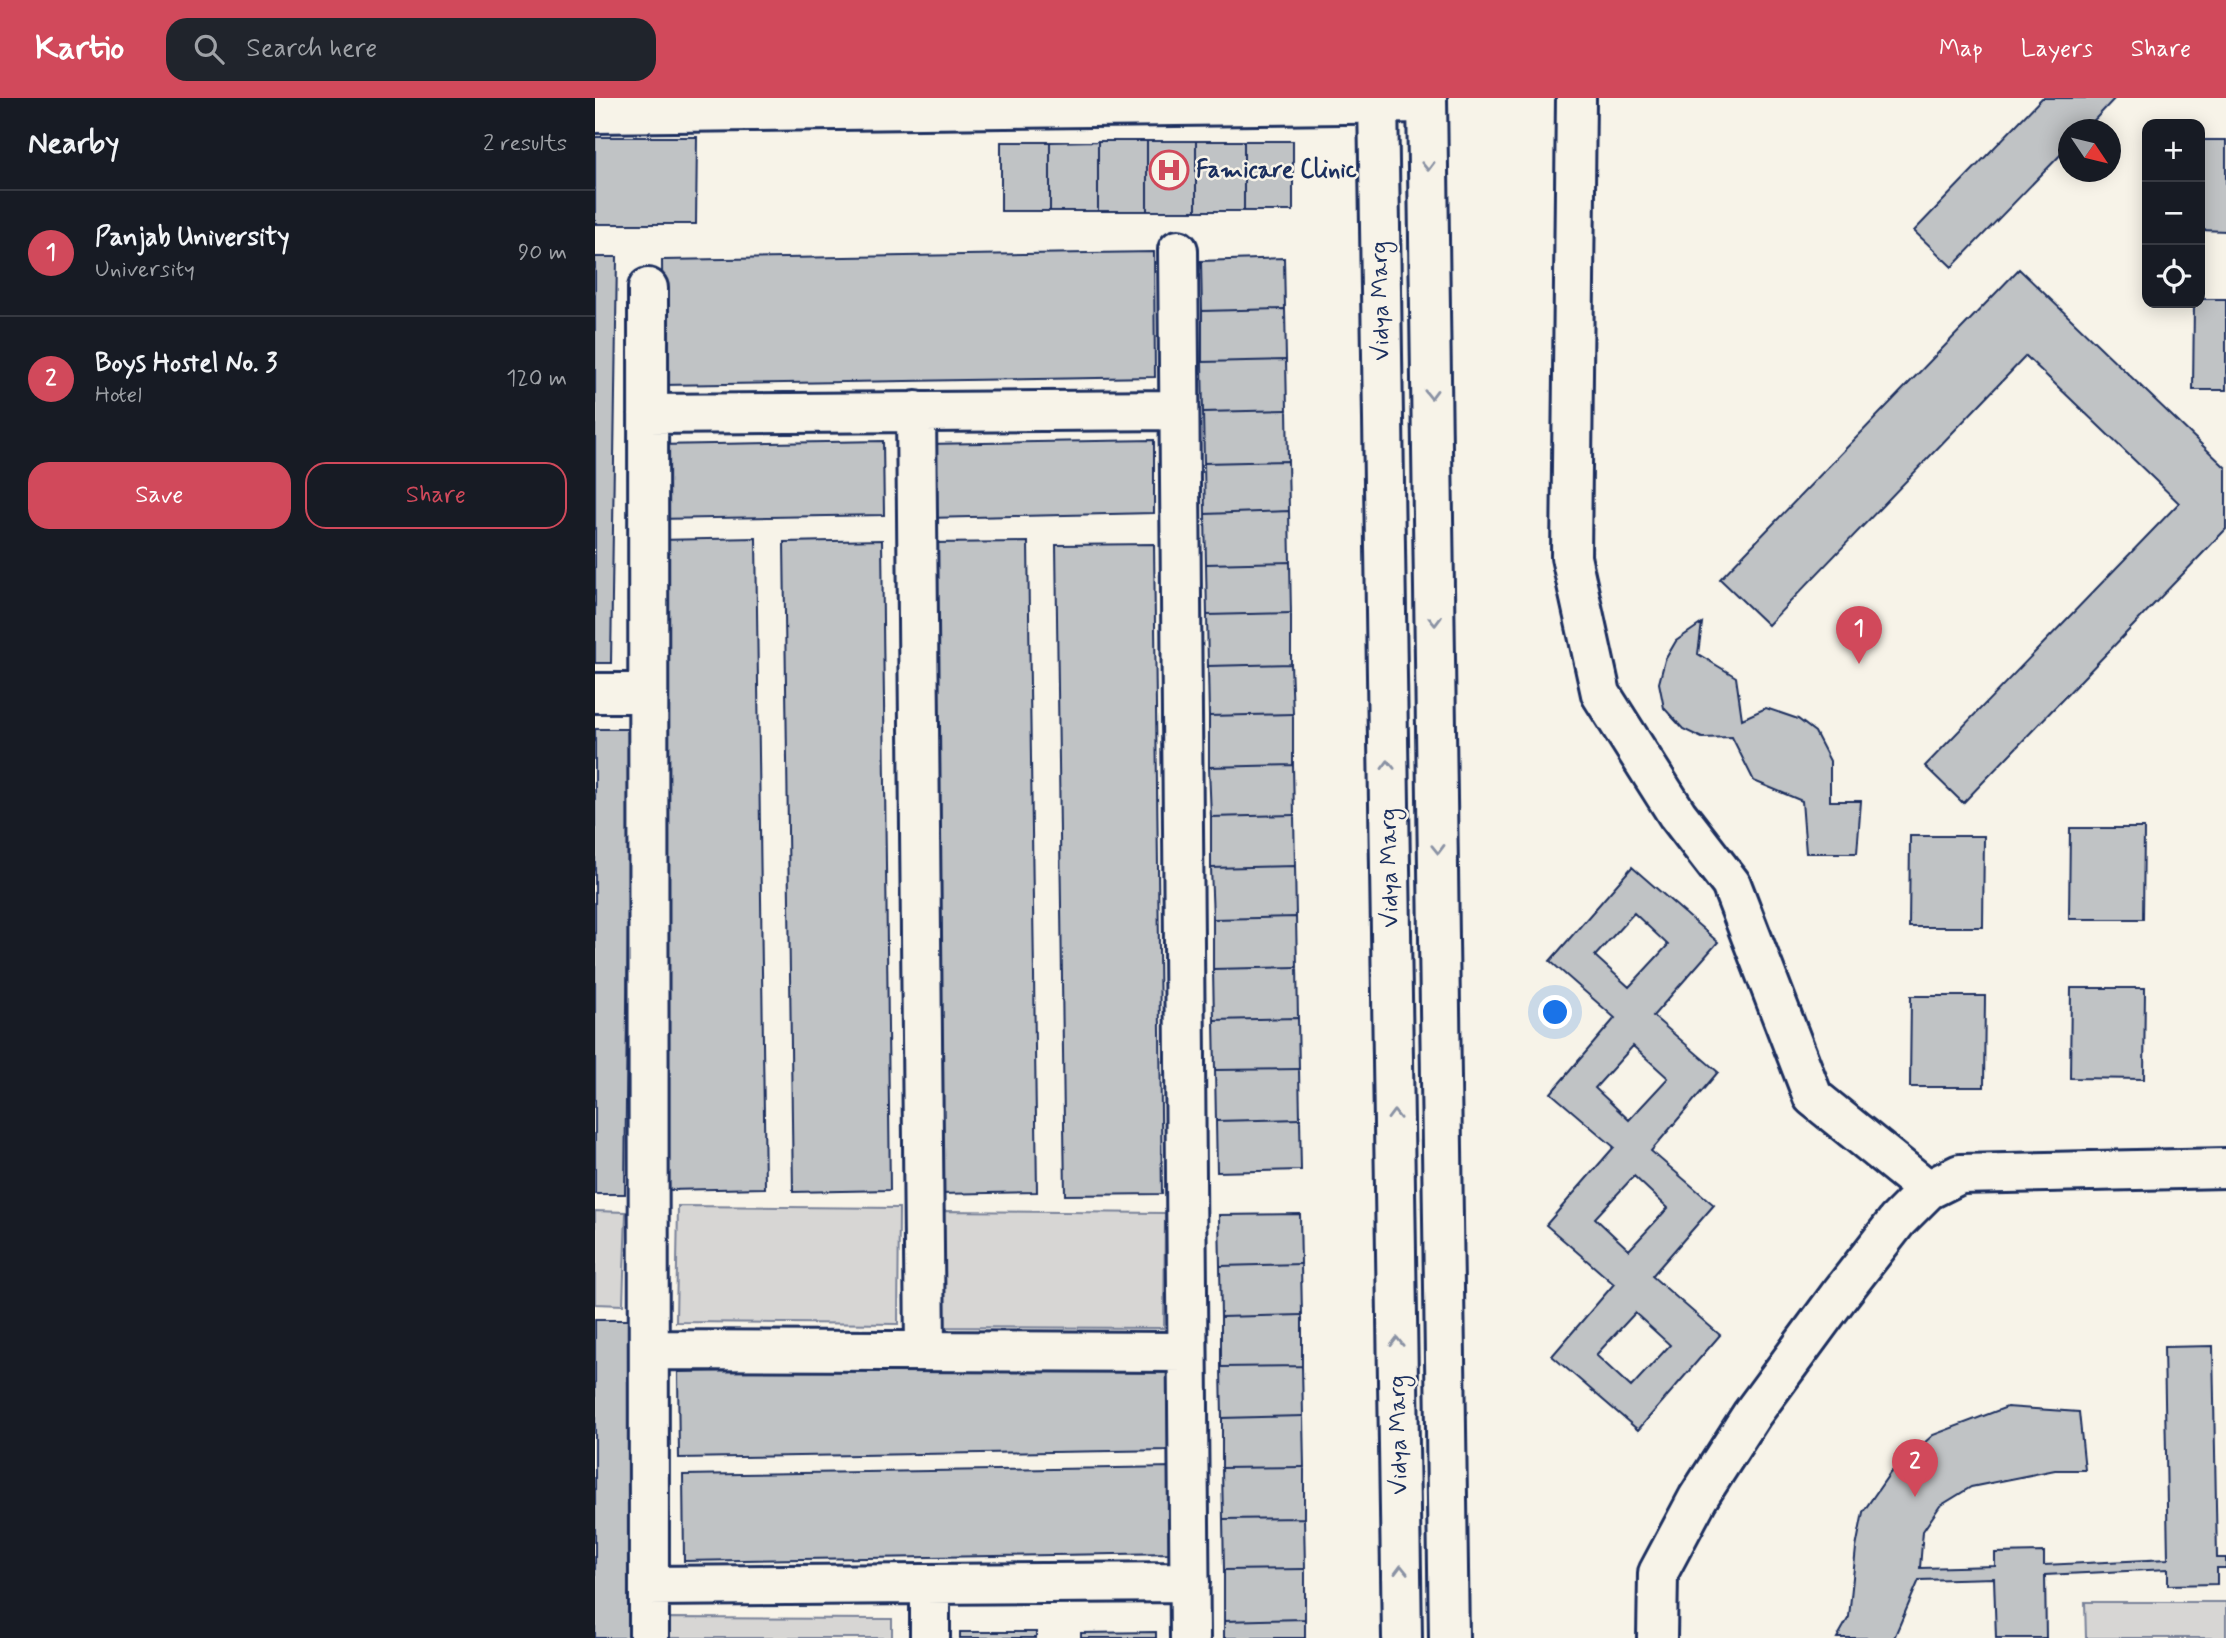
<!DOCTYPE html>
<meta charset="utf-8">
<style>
:root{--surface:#171b24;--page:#20242c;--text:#f1f3f6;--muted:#9ea1a6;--line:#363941;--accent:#d1495b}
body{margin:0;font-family:Mynerve,sans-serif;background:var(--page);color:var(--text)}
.controls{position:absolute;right:21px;top:21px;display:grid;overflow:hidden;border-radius:14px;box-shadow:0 4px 18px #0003}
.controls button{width:63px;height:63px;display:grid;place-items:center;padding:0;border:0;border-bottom:2px solid var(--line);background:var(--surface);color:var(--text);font:35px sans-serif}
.compass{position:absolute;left:1463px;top:21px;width:63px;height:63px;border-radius:50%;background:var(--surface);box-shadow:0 4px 18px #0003;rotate:125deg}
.you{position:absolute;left:961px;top:915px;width:24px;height:24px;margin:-18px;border:5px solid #fff;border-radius:50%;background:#1a73e8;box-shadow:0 0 0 10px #1a73e833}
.badge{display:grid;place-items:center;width:46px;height:46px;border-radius:50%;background:var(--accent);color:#fff;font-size:23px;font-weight:700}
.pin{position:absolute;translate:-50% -58px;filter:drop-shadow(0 2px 4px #0008)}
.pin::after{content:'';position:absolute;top:37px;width:24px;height:21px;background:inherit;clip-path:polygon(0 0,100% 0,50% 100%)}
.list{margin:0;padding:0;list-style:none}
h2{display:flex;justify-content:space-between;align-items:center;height:91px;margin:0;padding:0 28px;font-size:30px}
h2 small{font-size:23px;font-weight:400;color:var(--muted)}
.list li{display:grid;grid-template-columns:46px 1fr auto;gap:21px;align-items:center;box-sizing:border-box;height:126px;padding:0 28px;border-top:2px solid var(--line)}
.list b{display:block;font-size:26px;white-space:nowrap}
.list p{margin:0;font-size:23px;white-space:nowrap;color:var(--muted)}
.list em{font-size:23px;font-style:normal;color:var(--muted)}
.actions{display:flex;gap:14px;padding:21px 28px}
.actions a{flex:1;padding:16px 0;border:2px solid var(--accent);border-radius:21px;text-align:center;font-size:24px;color:var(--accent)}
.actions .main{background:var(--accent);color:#fff}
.icon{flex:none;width:38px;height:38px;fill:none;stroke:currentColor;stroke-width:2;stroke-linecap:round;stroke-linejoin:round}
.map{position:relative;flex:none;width:1631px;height:1540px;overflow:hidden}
header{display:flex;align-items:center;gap:42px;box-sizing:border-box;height:98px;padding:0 35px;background:var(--accent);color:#fff}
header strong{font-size:33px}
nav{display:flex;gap:38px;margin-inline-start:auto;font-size:24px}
.search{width:490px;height:63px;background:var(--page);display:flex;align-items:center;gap:18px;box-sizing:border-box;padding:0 24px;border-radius:21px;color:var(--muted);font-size:26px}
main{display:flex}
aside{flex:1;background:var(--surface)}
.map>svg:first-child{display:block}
.green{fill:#d7d6d4;stroke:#798299;stroke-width:2}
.building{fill:#c0c3c5;stroke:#1b2f5e;stroke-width:2;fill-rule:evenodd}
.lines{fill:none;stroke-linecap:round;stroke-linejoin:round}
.minor-casing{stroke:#1b2f5e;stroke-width:44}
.major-casing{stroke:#1b2f5e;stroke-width:44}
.minor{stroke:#f7f3e8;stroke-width:38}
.major{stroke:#f7f3e8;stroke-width:38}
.oneway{stroke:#8991a3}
.labels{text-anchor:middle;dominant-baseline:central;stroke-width:5;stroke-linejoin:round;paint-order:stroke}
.poi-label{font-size:24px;font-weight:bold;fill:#1b2f5e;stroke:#f7f3e8;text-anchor:start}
.street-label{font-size:24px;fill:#1b2f5e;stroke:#f7f3e8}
</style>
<header>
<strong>Kartio</strong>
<div class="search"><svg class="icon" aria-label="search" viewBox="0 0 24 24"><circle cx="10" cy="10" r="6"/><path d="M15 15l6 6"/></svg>Search here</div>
<nav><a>Map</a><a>Layers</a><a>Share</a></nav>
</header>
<main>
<aside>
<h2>Nearby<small>2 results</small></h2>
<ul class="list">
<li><span class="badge">1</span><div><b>Panjab University</b><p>University</p></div><em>90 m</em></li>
<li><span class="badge">2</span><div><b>Boys Hostel No. 3</b><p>Hotel</p></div><em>120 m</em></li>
</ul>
<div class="actions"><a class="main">Save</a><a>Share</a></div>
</aside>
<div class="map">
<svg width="1631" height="1540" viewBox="0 0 1631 1540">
<rect width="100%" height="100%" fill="#f7f3e8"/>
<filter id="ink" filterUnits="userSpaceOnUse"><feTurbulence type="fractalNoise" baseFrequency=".0143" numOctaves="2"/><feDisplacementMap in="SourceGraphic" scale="14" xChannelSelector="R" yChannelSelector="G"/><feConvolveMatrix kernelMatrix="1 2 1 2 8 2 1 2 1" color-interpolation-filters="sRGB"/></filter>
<g filter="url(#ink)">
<path class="green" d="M 83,1108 L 304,1110 L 303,1226 L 81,1224 Z
M 0,1113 L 31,1114 L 28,1207 L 0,1206 Z
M 348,1113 L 570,1115 L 569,1230 L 348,1229 Z
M 1490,1504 L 1631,1504 L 1631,1540 L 1491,1540 Z
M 74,1520 L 297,1521 L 297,1540 L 73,1540 Z"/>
<path class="building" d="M 1447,0 L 1520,0 L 1490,32 L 1474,32 L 1474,48 L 1357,169 L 1319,133 Z
M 0,39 L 102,39 L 101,126 L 0,126 Z
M 1605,42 L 1631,42 L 1631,133 L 1605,132 Z
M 503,43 L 552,43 L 552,113 L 503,113 Z
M 503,43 L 503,113 L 455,113 L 455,44 Z
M 552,43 L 601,43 L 601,113 L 552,113 Z
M 601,43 L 649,43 L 649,113 L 601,113 Z
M 649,43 L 698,43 L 698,113 L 649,113 Z
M 406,44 L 455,44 L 455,113 L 406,113 Z
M 559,154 L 560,279 L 68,287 L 67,162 Z
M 0,159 L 22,159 L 16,565 L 0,565 Z
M 689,160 L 690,211 L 607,213 L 606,163 Z
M 1424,171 L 1631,370 L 1631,431 L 1368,705 L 1330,668 L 1584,405 L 1431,258 L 1173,527 L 1125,481 Z
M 1605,201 L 1631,201 L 1631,292 L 1598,292 L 1599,205 L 1605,205 Z
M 690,211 L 691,262 L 607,264 L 607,213 Z
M 691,262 L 692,312 L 608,314 L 607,264 Z
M 692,312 L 693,363 L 609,365 L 608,314 Z
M 559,342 L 559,415 L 332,420 L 331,346 Z
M 288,343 L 289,417 L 62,421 L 60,347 Z
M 693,363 L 694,413 L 610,416 L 609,365 Z
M 694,413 L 695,464 L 611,466 L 610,416 Z
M 161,440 L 170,1090 L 72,1092 L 63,442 Z
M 287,442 L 295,1092 L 198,1094 L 189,444 Z
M 433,444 L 442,1094 L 344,1096 L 335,445 Z
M 559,446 L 567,1096 L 470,1097 L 461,447 Z
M 695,464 L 696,515 L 612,517 L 611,466 Z
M 696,515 L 696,566 L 613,568 L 612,517 Z
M 1107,525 L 1103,556 L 1141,579 L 1147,621 L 1171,610 L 1203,621 L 1220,634 L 1235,663 L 1235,703 L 1266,703 L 1262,755 L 1211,755 L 1207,703 L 1159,683 L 1137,639 L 1107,640 L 1088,631 L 1069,610 L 1064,585 L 1070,562 L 1081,543 Z
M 696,566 L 698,616 L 614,618 L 613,568 Z
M 698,616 L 698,667 L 614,669 L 614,618 Z
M 0,631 L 35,631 L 30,1096 L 0,1096 Z
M 698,667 L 699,717 L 616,719 L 614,669 Z
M 699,717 L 700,768 L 616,770 L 616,719 Z
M 1475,730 L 1549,730 L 1548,821 L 1474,821 Z
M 1315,738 L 1389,738 L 1388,829 L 1314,829 Z
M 700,768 L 701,819 L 618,821 L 616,770 Z
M 1037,769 L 1123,844 L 1058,918 L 1123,974 L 1056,1053 L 1119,1107 L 1057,1178 L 1125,1237 L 1043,1332 L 957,1258 L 1019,1186 L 951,1127 L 1019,1049 L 956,995 L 1020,920 L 955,863 ZM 1039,815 L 1073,847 L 1034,889 L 1000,858 ZM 1038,948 L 1073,980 L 1034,1022 L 1000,990 ZM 1039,1078 L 1073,1110 L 1034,1152 L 1000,1120 ZM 1040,1215 L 1075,1247 L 1036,1289 L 1001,1257 Z
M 701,819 L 702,869 L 618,871 L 618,821 Z
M 702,869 L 703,920 L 619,922 L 618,871 Z
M 1476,890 L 1550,890 L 1549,981 L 1475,980 Z
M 1316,898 L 1390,898 L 1389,989 L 1315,989 Z
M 703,920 L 704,971 L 620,972 L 619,922 Z
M 704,971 L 705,1021 L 621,1023 L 620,972 Z
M 705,1021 L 706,1072 L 622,1074 L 621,1023 Z
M 705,1116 L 706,1166 L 625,1168 L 624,1117 Z
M 706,1166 L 707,1217 L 626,1219 L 625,1168 Z
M 707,1217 L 707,1268 L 626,1269 L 626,1219 Z
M 0,1222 L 41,1222 L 37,1540 L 0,1540 Z
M 1618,1248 L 1622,1460 L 1631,1460 L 1631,1470 L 1622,1470 L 1622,1486 L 1573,1487 L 1573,1471 L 1450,1477 L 1451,1540 L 1401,1540 L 1399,1480 L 1324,1482 L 1299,1540 L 1242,1540 L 1254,1519 L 1261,1450 L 1268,1414 L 1295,1375 L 1338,1337 L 1412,1309 L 1484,1314 L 1490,1372 L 1460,1372 L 1376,1389 L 1345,1408 L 1328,1433 L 1325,1470 L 1400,1468 L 1400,1455 L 1449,1454 L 1449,1467 L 1573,1461 L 1569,1249 Z
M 575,1266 L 576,1352 L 84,1360 L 83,1274 Z
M 707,1268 L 708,1318 L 627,1320 L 626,1269 Z
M 708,1318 L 709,1369 L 627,1370 L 627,1320 Z
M 580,1369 L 581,1455 L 89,1463 L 88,1377 Z
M 709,1369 L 709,1420 L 628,1421 L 627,1370 Z
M 709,1420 L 710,1471 L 629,1472 L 628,1421 Z
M 710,1471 L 710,1521 L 629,1523 L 629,1472 Z
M 710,1521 L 710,1540 L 629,1540 L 629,1523 Z
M 365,1534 L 441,1534 L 441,1540 L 365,1540 Z
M 561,1534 L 561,1540 L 486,1540 L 486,1535 Z"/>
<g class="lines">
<defs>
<path id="minor" d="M 981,0 L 976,459 L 1006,596 L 1082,716 L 1136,786 L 1218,999 L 1333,1092
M 0,15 L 832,5
M 583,152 L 595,1540
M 53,190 L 54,1540
M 321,313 L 330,1253
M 53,316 L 584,312
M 0,595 L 53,595
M 54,1252 L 592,1254
M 54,1488 L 595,1484
M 335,1540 L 335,1487
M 1062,1540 L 1063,1475 L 1103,1400 L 1157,1316 L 1243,1199 L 1302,1123 L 1333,1092 L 1365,1076 L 1631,1070"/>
<path id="major" d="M 783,0 L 807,1540
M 832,0 L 854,1540"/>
</defs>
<use href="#minor" class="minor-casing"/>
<use href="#major" class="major-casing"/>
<use href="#minor" class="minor"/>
<use href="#major" class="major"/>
</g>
<defs><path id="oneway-chevron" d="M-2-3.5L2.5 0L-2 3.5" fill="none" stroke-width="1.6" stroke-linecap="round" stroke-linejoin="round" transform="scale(1.75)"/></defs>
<g class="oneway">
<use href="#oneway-chevron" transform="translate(833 68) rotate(89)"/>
<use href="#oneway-chevron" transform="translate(836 296) rotate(89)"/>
<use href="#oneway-chevron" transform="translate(840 523) rotate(89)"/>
<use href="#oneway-chevron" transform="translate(793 667) rotate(-91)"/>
<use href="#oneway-chevron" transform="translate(843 751) rotate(89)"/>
<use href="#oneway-chevron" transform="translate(799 1017) rotate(-91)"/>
<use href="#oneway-chevron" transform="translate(802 1244) rotate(-91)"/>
<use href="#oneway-chevron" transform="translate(806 1472) rotate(-91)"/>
</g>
</g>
<defs>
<symbol id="hospital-ring" viewBox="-11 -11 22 22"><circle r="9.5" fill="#f7f3e8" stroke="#d1495b" stroke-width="1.5"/><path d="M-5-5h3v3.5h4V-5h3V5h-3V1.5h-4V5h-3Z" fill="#d1495b"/></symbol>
</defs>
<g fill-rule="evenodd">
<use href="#hospital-ring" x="552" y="50" width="44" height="44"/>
</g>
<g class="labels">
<g class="poi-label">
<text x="601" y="72">Famicare Clinic</text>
</g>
<g class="street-label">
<text transform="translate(786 203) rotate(-91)">Vidya Marg</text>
<text transform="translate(795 770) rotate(-91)">Vidya Marg</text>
<text transform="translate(804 1337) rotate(-91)">Vidya Marg</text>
</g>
</g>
</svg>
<div class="controls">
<button>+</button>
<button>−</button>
<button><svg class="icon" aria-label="locate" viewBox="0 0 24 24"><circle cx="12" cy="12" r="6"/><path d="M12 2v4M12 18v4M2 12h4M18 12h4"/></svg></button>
</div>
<svg class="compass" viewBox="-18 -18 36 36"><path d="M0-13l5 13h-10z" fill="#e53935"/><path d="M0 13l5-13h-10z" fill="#9ea1a6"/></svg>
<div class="you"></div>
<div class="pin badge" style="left:1264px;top:566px">1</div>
<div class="pin badge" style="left:1320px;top:1399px">2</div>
</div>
</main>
